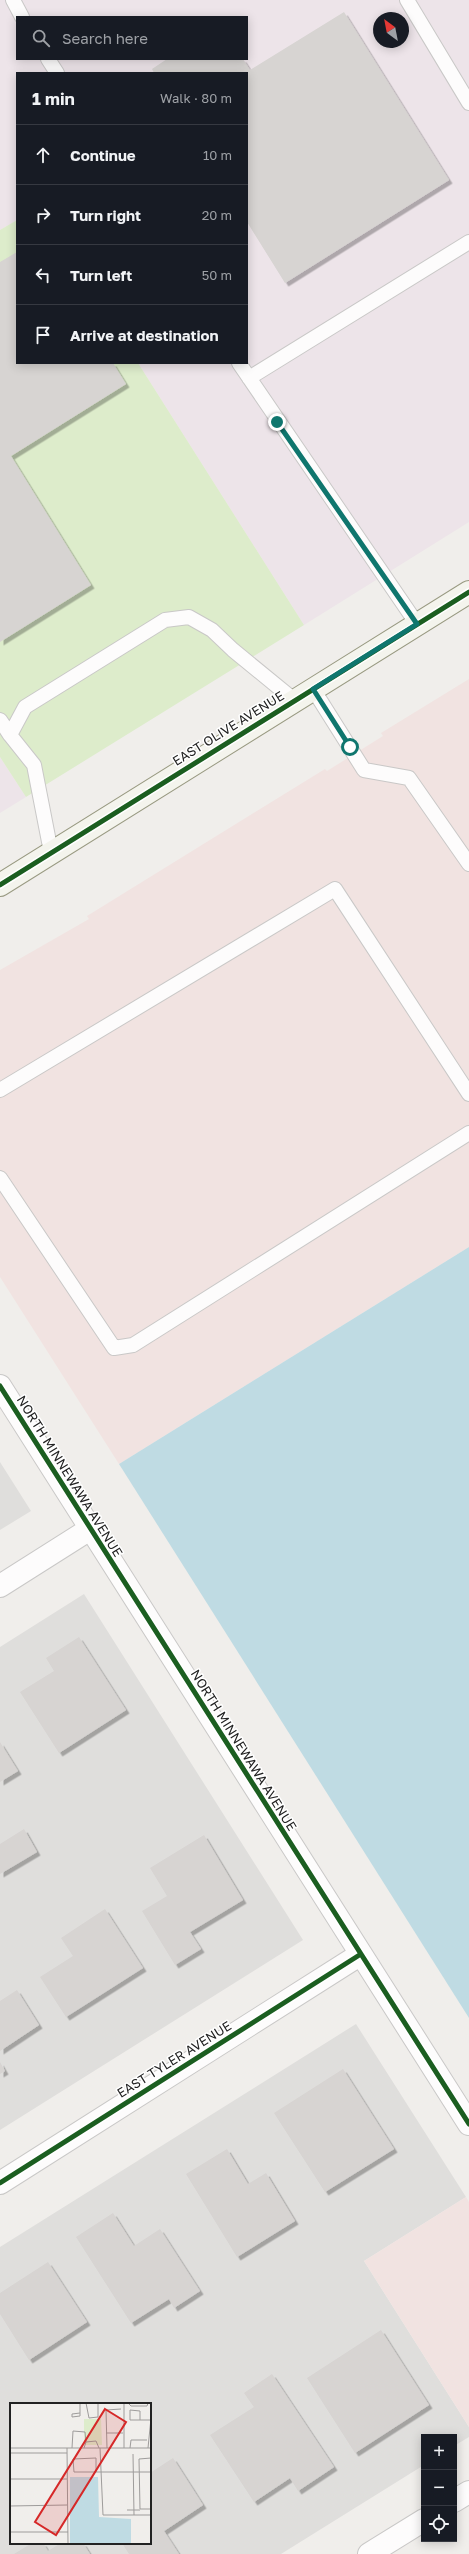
<!DOCTYPE html>
<meta charset="utf-8">
<style>
:root{--surface:#171b24;--page:#20242c;--text:#f1f3f6;--muted:#9ea1a6;--line:#363941}
body{margin:0;font-family:"Golos Text",sans-serif;background:var(--page);color:var(--text)}
.controls{position:absolute;right:12px;bottom:12px;display:grid;overflow:hidden;border-radius:0px;box-shadow:0 2px 10px #0003}
.controls button{width:36px;height:36px;display:grid;place-items:center;padding:0;border:0;border-bottom:1px solid var(--line);background:var(--surface);color:var(--text);font:20px sans-serif}
.compass{position:absolute;left:373px;top:12px;width:36px;height:36px;border-radius:50%;background:var(--surface);box-shadow:0 2px 10px #0003;rotate:328deg}
.stop{position:absolute;width:12px;height:12px;margin:-9px;border:3px solid #0f766e;border-radius:50%;background:#fff}
.stop.end{background:#0f766e;border-color:#fff;box-shadow:0 1px 4px #0008}
.list{margin:0;padding:0;list-style:none}
h2{display:flex;justify-content:space-between;align-items:center;height:52px;margin:0;padding:0 16px;font-size:17px}
h2 small{font-size:13px;font-weight:400;color:var(--muted)}
.list li{display:grid;grid-template-columns:26px 1fr auto;gap:12px;align-items:center;box-sizing:border-box;height:60px;padding:0 16px;border-top:1px solid var(--line)}
.list b{display:block;font-size:15px;white-space:nowrap}
.list em{font-size:13px;font-style:normal;color:var(--muted)}
.icon{flex:none;width:22px;height:22px;fill:none;stroke:currentColor;stroke-width:2;stroke-linecap:round;stroke-linejoin:round}
.map{position:relative;flex:none;width:469px;height:2554px;overflow:hidden}
.search{position:absolute;background:var(--surface);box-shadow:0 2px 10px #0003;left:16px;top:16px;width:232px;height:44px;display:flex;align-items:center;gap:10px;box-sizing:border-box;padding:0 14px;border-radius:0px;color:var(--muted);font-size:15px}
.panel{position:absolute;background:var(--surface);box-shadow:0 2px 10px #0003;left:16px;top:72px;width:232px;height:292px;border-radius:0px}
.map>svg:first-child{display:block}
.residential{fill:#dfdedc;fill-rule:evenodd}
.commercial{fill:#f1e3e1}
.industrial{fill:#ede4e9;fill-rule:evenodd}
.grass{fill:#ddeccb}
.water{fill:#bfdbe3}
.building{fill:#d7d4d2;filter:url(#shadow)}
.lines{fill:none;stroke-linecap:round;stroke-linejoin:round}
.lane-casing{stroke:#c9c8c7;stroke-width:16}
.street-casing{stroke:#c9c8c7;stroke-width:24}
.secondary-casing{stroke:#999a82;stroke-width:24}
.lane{stroke:#fdfcfc;stroke-width:14}
.street{stroke:#fdfcfc;stroke-width:22}
.secondary{stroke:#f4f4ed;stroke-width:22}
.cycleway-casing{stroke:#fff;stroke-width:8}
.cycleway{stroke:#1b5e20;stroke-width:5}
.route{stroke:#0f766e;stroke-width:5}
.labels{text-anchor:middle;dominant-baseline:central;stroke-width:3;stroke-linejoin:round;paint-order:stroke}
.street-label{font-size:13px;fill:#222;stroke:#fff}
.inset-road{fill:none;stroke:#9e9c9b;stroke-width:1}
.view{fill:#d62828;fill-opacity:0.15;stroke:#d62828;stroke-width:2}
.inset-edge{fill:none;stroke:#222;stroke-width:2}
</style>
<div class="map">
<svg width="469" height="2554" viewBox="0 0 469 2554">
<defs>
<filter id="shadow"><feDropShadow dx="3.5" dy="3.5" stdDeviation="0" flood-color="#0004"/></filter>
</defs>
<rect width="100%" height="100%" fill="#f0eeeb"/>
<path class="residential" d="M 0,1462 L 31,1511 L 0,1530 Z
M 84,1594 L 303,1940 L 0,2130 L 0,1647 Z
M 356,2024 L 466,2197 L 364,2261 L 469,2427 L 469,2437 L 454,2446 L 454,2437 L 424,2437 L 424,2465 L 281,2554 L 0,2554 L 0,2247 ZM 11,2404 L 150,2404 L 150,2543 L 11,2543 Z"/>
<path class="commercial" d="M 469,679 L 469,1247 L 119,1464 L 0,1277 L 0,970 L 89,919 L 87,916 L 325,769 L 327,771 L 383,736 L 381,733 Z
M 466,2197 L 469,2202 L 469,2427 L 364,2261 Z"/>
<path class="industrial" d="M 0,0 L 469,0 L 469,522 L 304,625 L 138,363 L 247,363 L 247,73 L 17,73 L 17,220 L 0,230 ZM 17,17 L 247,17 L 247,59 L 17,59 ZM 379,18 L 403,18 L 403,42 L 379,42 Z
M 0,757 L 26,797 L 0,813 Z"/>
<path class="grass" d="M 17,220 L 17,363 L 138,363 L 304,625 L 26,797 L 0,757 L 0,230 Z"/>
<path class="water" d="M 469,1247 L 469,2018 L 119,1464 Z"/>
<path class="building" d="M 344,12 L 449,180 L 285,283 L 247,222 L 247,73 L 154,73 L 152,69 L 167,59 L 243,59 L 250,70 Z
M 17,252 L 17,363 L 113,363 L 126,384 L 11,456 L 91,585 L 0,642 L 0,262 Z
M 79,1637 L 126,1710 L 59,1753 L 20,1692 L 54,1671 L 46,1658 Z
M 0,1742 L 18,1771 L 0,1782 Z
M 24,1829 L 37,1852 L 0,1874 L 0,1844 Z
M 204,1835 L 243,1900 L 190,1932 L 201,1949 L 175,1965 L 142,1911 L 167,1896 L 150,1868 Z
M 105,1909 L 143,1968 L 66,2017 L 40,1977 L 73,1956 L 61,1938 Z
M 17,1990 L 39,2025 L 0,2051 L 0,2001 Z
M 0,2062 L 5,2071 L 0,2074 Z
M 343,2069 L 394,2149 L 325,2192 L 274,2113 Z
M 227,2149 L 248,2184 L 266,2173 L 295,2221 L 237,2257 L 186,2174 Z
M 113,2213 L 134,2246 L 160,2229 L 200,2291 L 174,2308 L 169,2299 L 131,2323 L 76,2237 Z
M 48,2262 L 87,2322 L 29,2360 L 0,2314 L 0,2293 Z
M 381,2330 L 429,2405 L 355,2453 L 307,2378 Z
M 272,2374 L 334,2467 L 298,2491 L 290,2478 L 254,2502 L 210,2435 L 254,2407 L 244,2393 Z
M 173,2458 L 203,2505 L 164,2531 L 179,2554 L 129,2554 L 122,2543 L 150,2543 L 150,2473 Z
M 32,2543 L 43,2543 L 48,2551 L 61,2543 L 83,2543 L 90,2554 L 14,2554 Z"/>
<g class="lines">
<defs>
<path id="lane" d="M 13,0 L 22,17
M 407,0 L 469,103
M 48,59 L 57,73
M 239,363 L 417,624
M 249,378 L 469,242
M 313,689 L 364,770 L 409,778 L 469,864
M 0,720 L 10,735
M 51,852 L 34,765 L 10,735 L 25,707 L 165,620 L 189,617 L 212,630 L 233,650 L 294,700
M 0,1090 L 335,889 L 469,1094
M 0,1178 L 114,1348 L 133,1345 L 469,1133"/>
<path id="street" d="M 0,1386 L 469,2124
M 0,1586 L 90,1529
M 0,2183 L 361,1954
M 454,2501 L 469,2492
M 369,2554 L 424,2520"/>
<path id="secondary" d="M 0,885 L 469,592"/>
</defs>
<use href="#lane" class="lane-casing"/>
<use href="#street" class="street-casing"/>
<use href="#secondary" class="secondary-casing"/>
<use href="#lane" class="lane"/>
<use href="#street" class="street"/>
<use href="#secondary" class="secondary"/>
<defs>
<path id="cycleway" d="M 0,885 L 469,592
M 0,1386 L 469,2124
M 0,2183 L 361,1954"/>
</defs>
<use href="#cycleway" class="cycleway-casing"/>
<use href="#cycleway" class="cycleway"/>
</g>
<g class="lines">
<path class="route" d="M 277,422 L 417,624 L 313,689 L 350,747"/>
</g>
<g class="labels">
<g class="street-label">
<text transform="translate(228 728) rotate(-32)">EAST OLIVE AVENUE</text>
<text transform="translate(70 1476) rotate(58)">NORTH MINNEWAWA AVENUE</text>
<text transform="translate(244 1750) rotate(58)">NORTH MINNEWAWA AVENUE</text>
<text transform="translate(174 2059) rotate(-32)">EAST TYLER AVENUE</text>
</g>
</g>
<g transform="translate(10 2403)">
<rect width="141" height="141" fill="#f0eeeb"/>
<path d="M 74,16 L 91,16 L 92,42 L 74,42 Z" fill="#ddeccb"/>
<path d="M 60,74 L 88,74 L 89,114 L 121,116 L 121,141 L 60,141 Z" fill="#bfdbe3"/>
<path class="inset-road" d="M 76,0 L 79,15 L 88,14 L 88,0M 114,0 L 114,45M 118,0 L 121,3 L 137,3 L 138,0M 70,10 L 62,11 L 62,14 L 70,13 L 70,0M 130,17 L 130,8 L 120,7 L 120,17 L 140,17M 96,30 L 113,30M 0,45 L 141,45M 57,45 L 58,141M 62,45 L 63,28 L 75,29 L 76,39M 74,45 L 76,39 L 86,38 L 89,45M 90,45 L 93,112 L 141,112M 97,45 L 96,7 L 111,6M 120,45 L 121,37 L 137,37M 138,45 L 141,15M 0,50 L 57,50M 123,51 L 124,112M 141,55 L 129,56 L 130,106 L 141,106M 86,69 L 86,55 L 63,56 L 64,69 L 141,69M 0,76 L 57,76M 0,103 L 57,102M 117,107 L 130,107M 0,129 L 58,129"/>
<path class="view" d="M 95,6 L 116,19 L 46,132 L 25,119 Z"/>
<rect width="141" height="141" class="inset-edge"/>
</g>
</svg>
<div class="controls">
<button>+</button>
<button>−</button>
<button><svg class="icon" aria-label="locate" viewBox="0 0 24 24"><circle cx="12" cy="12" r="6"/><path d="M12 2v4M12 18v4M2 12h4M18 12h4"/></svg></button>
</div>
<svg class="compass" viewBox="-18 -18 36 36"><path d="M0-13l5 13h-10z" fill="#e53935"/><path d="M0 13l5-13h-10z" fill="#9ea1a6"/></svg>
<div class="stop" style="left:350px;top:747px"></div>
<div class="stop end" style="left:277px;top:422px"></div>
<div class="search"><svg class="icon" aria-label="search" viewBox="0 0 24 24"><circle cx="10" cy="10" r="6"/><path d="M15 15l6 6"/></svg>Search here</div>
<section class="panel">
<h2>1 min<small>Walk · 80 m</small></h2>
<ul class="list">
<li><svg class="icon" aria-label="ahead" viewBox="0 0 24 24"><path d="M12 20V5M6 11l6-6 6 6"/></svg><div><b>Continue</b></div><em>10 m</em></li>
<li><svg class="icon" aria-label="right" viewBox="0 0 24 24"><path d="M7 20v-9h11M14 6l5 5-5 5"/></svg><div><b>Turn right</b></div><em>20 m</em></li>
<li><svg class="icon" aria-label="left" viewBox="0 0 24 24"><path d="M17 20v-9H6M10 6l-5 5 5 5"/></svg><div><b>Turn left</b></div><em>50 m</em></li>
<li><svg class="icon" aria-label="arrive" viewBox="0 0 24 24"><path d="M6 21V4h12l-3 4 3 4H6"/></svg><div><b>Arrive at destination</b></div></li>
</ul>
</section>
</div>
